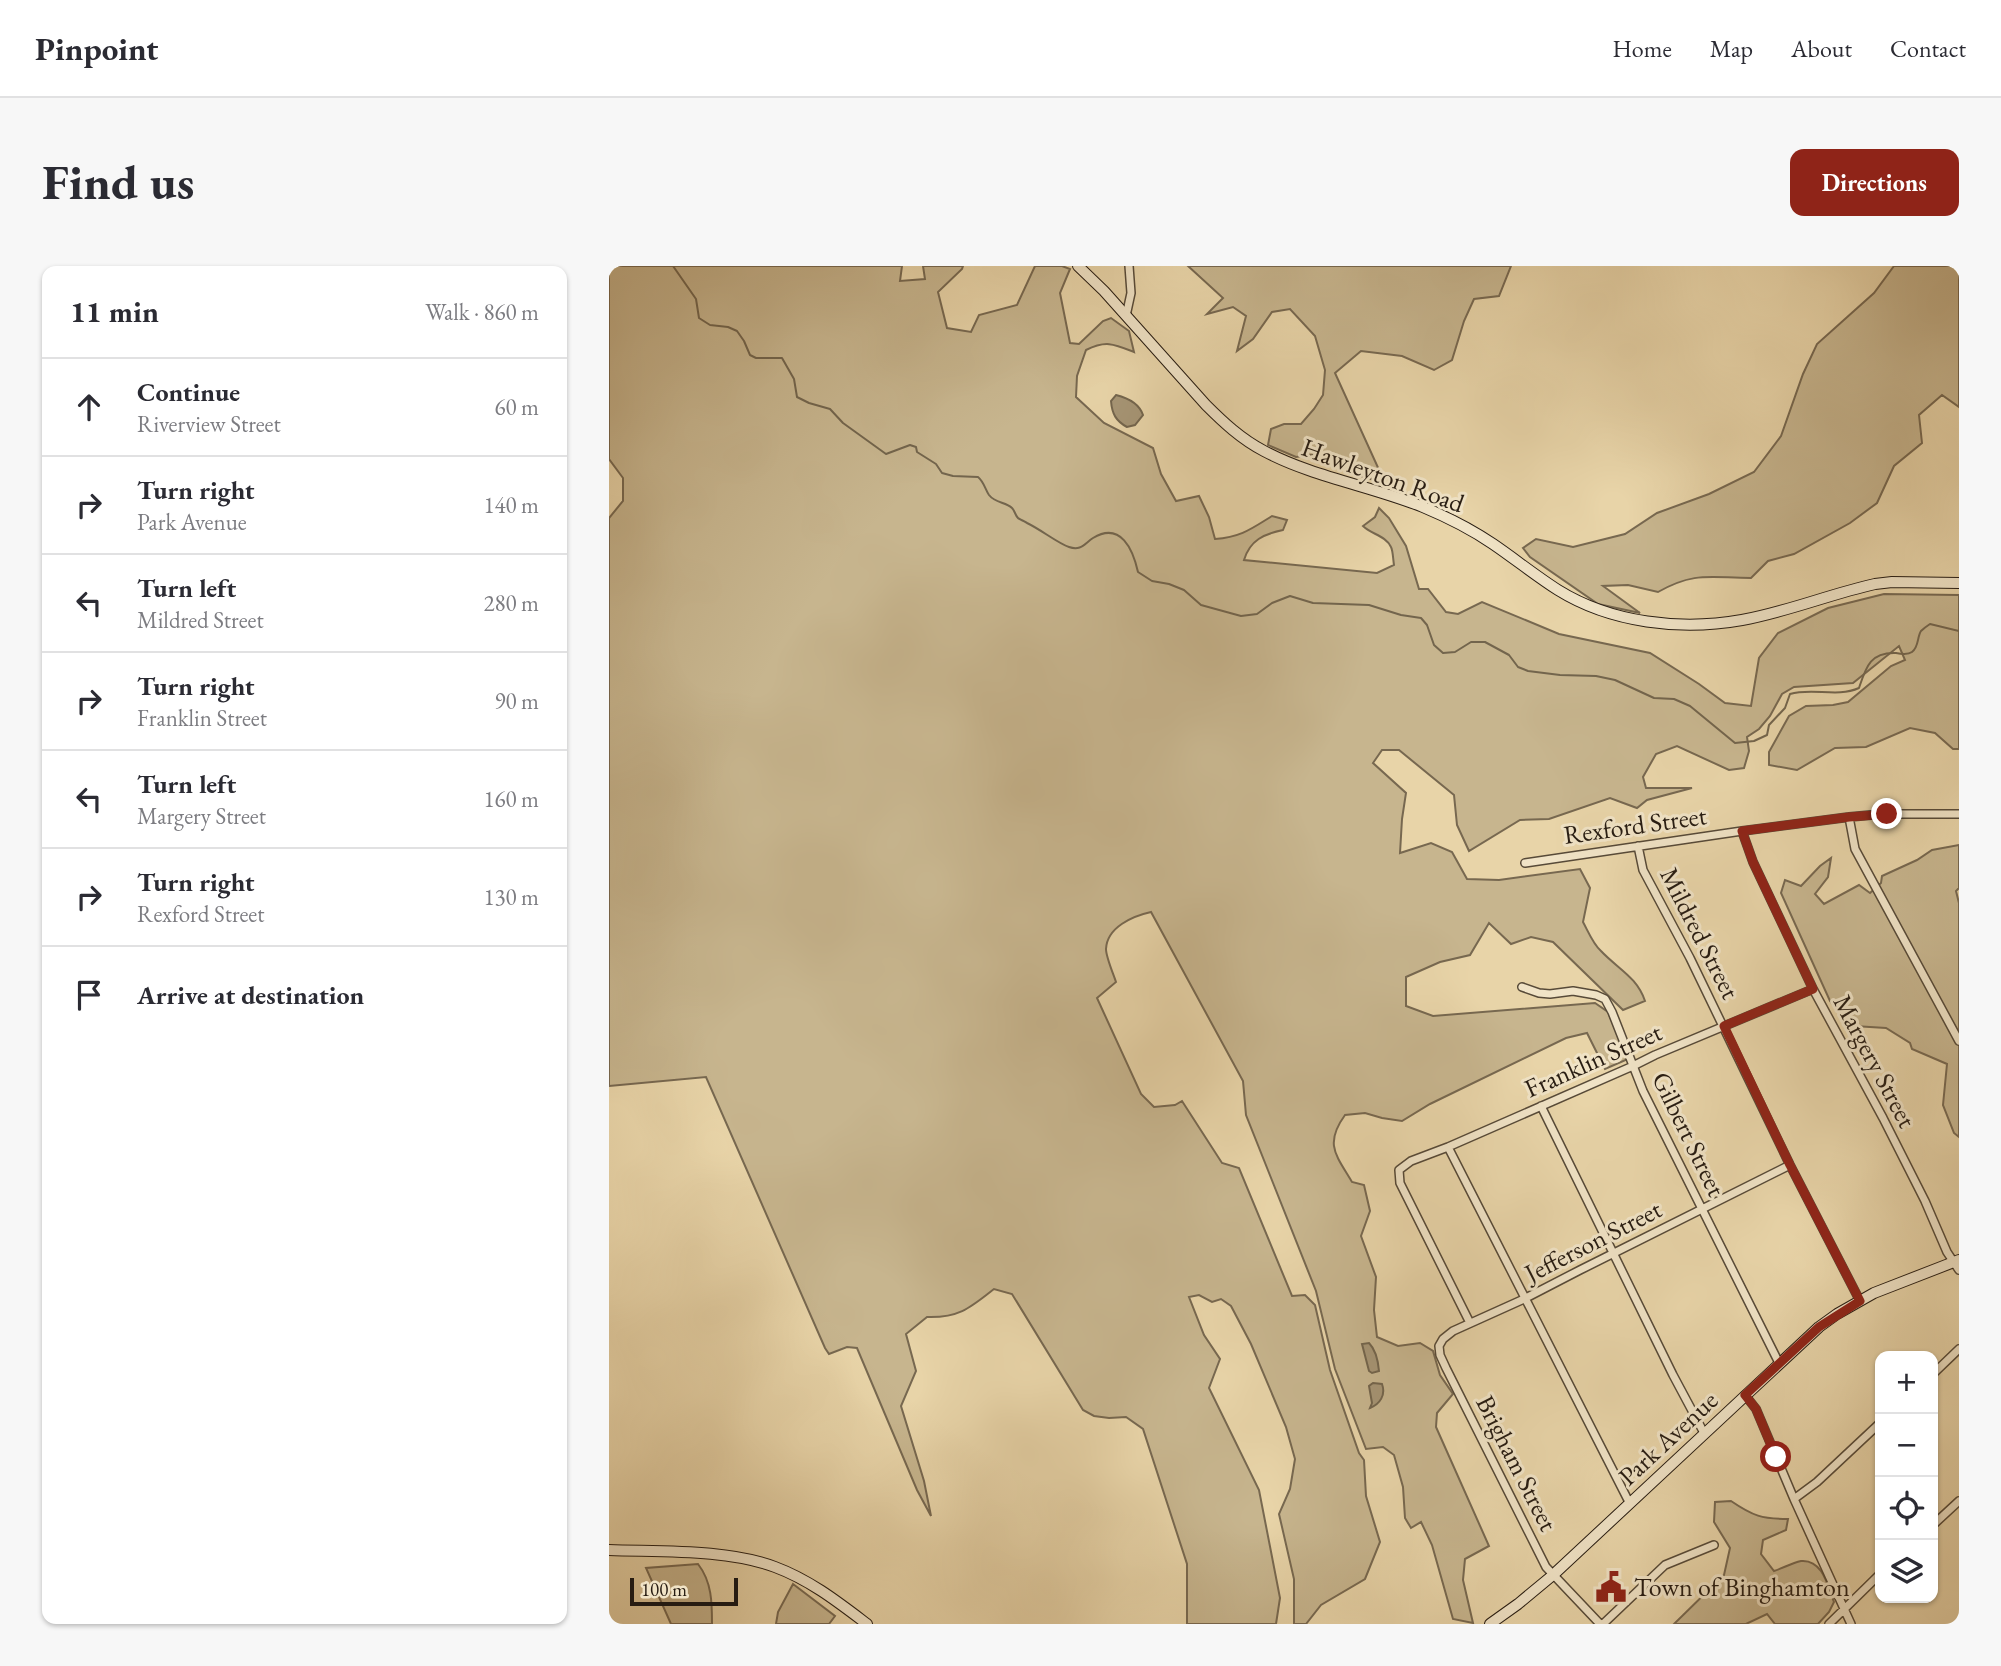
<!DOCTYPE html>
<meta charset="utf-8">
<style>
:root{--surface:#fff;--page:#f7f7f7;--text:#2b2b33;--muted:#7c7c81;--line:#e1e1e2;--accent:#8f2418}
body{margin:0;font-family:"EB Garamond",serif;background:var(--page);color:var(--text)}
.controls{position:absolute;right:21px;bottom:21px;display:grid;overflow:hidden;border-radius:14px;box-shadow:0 2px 5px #0004}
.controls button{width:63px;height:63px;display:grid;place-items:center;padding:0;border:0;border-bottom:2px solid var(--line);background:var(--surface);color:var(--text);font:35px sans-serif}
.scale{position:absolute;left:21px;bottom:18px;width:108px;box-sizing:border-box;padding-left:7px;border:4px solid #271c12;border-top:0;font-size:19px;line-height:24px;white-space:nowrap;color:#271c12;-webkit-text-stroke:5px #f0e3c6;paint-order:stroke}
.stop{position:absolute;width:21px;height:21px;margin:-16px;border:5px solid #8f2418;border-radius:50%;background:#fff}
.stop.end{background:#8f2418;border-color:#fff;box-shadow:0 2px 7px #0008}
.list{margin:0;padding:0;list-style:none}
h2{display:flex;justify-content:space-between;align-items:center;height:91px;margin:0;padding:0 28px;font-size:30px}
h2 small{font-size:23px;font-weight:400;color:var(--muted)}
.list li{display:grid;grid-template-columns:46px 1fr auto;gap:21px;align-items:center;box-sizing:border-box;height:98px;padding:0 28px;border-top:2px solid var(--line)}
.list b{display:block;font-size:26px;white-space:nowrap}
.list p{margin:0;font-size:23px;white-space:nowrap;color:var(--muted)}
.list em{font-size:23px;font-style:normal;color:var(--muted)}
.icon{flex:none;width:38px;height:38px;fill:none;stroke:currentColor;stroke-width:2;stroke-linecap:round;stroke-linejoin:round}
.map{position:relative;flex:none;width:1350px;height:1358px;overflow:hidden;border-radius:14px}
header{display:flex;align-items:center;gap:42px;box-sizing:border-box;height:98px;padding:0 35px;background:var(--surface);border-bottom:2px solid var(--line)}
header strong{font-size:33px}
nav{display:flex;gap:38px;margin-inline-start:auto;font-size:24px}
.intro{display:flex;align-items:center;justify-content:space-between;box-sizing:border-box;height:168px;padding:0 42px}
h1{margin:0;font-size:49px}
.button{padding:18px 32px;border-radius:14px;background:var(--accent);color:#fff;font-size:24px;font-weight:700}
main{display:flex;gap:42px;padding:0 42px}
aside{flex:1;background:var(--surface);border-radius:14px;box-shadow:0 2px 5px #0004}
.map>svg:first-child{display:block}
.green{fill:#c7b58e;stroke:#776850;stroke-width:2}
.water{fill:#a69575;stroke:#73654d;stroke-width:2}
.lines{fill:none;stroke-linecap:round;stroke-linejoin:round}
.stream{stroke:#73654d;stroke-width:2}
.street-casing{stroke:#574a38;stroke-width:10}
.secondary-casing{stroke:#271c12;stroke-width:12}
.street{stroke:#f0e3c6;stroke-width:7}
.secondary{stroke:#f0e3c6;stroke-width:10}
.route{stroke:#8f2418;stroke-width:9}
.labels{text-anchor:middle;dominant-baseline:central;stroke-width:6;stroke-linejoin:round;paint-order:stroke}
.street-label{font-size:26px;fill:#271c12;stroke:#f0e3c6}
.poi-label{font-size:26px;fill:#271c12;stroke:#f0e3c6;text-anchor:start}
</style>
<header>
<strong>Pinpoint</strong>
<nav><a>Home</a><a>Map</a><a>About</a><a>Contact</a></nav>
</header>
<div class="intro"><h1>Find us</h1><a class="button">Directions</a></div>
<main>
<aside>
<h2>11 min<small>Walk · 860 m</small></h2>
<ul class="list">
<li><svg class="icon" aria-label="ahead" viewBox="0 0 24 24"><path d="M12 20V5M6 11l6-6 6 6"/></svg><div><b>Continue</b><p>Riverview Street</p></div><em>60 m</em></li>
<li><svg class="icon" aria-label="right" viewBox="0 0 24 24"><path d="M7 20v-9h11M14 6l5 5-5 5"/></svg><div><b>Turn right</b><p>Park Avenue</p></div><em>140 m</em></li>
<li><svg class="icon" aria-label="left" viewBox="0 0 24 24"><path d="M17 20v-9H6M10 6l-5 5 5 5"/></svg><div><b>Turn left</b><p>Mildred Street</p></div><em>280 m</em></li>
<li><svg class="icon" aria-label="right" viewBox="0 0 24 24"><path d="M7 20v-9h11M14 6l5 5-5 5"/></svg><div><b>Turn right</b><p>Franklin Street</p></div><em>90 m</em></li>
<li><svg class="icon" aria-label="left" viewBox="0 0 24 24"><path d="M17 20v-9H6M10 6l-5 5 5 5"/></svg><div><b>Turn left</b><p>Margery Street</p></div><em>160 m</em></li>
<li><svg class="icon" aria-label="right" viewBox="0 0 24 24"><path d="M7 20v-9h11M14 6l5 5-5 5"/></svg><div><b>Turn right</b><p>Rexford Street</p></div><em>130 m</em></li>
<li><svg class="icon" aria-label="arrive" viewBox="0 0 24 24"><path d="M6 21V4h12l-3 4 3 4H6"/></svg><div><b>Arrive at destination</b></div></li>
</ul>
</aside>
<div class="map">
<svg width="1350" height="1358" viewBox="0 0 1350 1358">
<rect width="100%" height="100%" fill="#e8d4a8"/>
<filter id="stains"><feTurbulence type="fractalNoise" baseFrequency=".00286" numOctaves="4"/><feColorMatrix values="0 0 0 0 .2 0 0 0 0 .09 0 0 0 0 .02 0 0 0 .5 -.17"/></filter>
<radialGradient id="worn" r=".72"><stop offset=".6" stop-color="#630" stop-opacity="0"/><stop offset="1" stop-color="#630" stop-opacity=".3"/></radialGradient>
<path class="green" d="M 0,0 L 293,0 L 291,15 L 316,13 L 314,0 L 354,0 L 353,3 L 329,26 L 338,62 L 362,66 L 370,49 L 408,39 L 426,0 L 453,0 L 461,3 L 451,27 L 461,77 L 470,78 L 494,55 L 502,52 L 520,65 L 525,86 C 505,78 497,74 477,84 L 468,110 L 467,131 L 495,157 L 544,182 L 552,208 L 567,235 L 590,230 L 600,251 L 606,273 C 632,271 642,263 663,250 L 678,254 L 674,264 C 655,268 641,274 635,294 L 768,307 L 785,299 C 784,293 784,285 782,281 C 777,270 762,268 754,260 L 766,251 L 770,242 L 780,252 L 797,280 L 810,323 L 819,323 L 837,346 L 849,348 L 873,336 L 950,368 L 1041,387 L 1090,418 L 1116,437 L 1142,440 L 1150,392 L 1169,367 L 1219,342 L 1275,328 L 1350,329 L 1350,483 L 1344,483 L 1326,467 L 1301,462 L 1257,481 L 1226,482 L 1188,504 L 1160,499 L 1160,486 L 1180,450 L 1197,440 L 1224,439 L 1239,436 L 1282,400 L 1296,394 L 1290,380 L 1244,417 L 1185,421 L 1173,428 L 1161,450 L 1150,463 L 1138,471 L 1140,485 L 1135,502 L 1120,504 L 1068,480 L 1047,488 L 1034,511 L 1037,522 L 1083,522 L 1038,534 L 1028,542 L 1001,532 L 940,553 L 911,554 L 860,585 L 848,559 L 845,529 L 790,484 L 773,484 L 764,497 L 797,527 L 793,553 L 791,587 L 822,577 L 843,586 L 858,613 L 890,614 L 971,603 L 981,622 L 974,656 C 979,665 984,678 992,685 C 1009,703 1028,711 1036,735 L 1014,744 L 944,676 L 922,671 L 902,678 L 880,657 L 861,689 L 831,696 L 797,711 L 797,740 L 824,750 L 986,737 L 999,746 L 1019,793 L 996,803 L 978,767 L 957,772 L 821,838 L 793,855 L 773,852 L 756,847 L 736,849 C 715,878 727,889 743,916 L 755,919 L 761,945 L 752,970 L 767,1011 L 765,1044 L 768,1071 L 789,1080 L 811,1077 L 824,1085 L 831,1109 L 844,1128 L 828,1147 L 827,1161 L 880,1280 L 856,1293 L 854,1314 L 864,1357 L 844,1353 L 823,1279 L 812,1256 L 802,1262 L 796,1252 L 794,1221 L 785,1189 L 774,1181 L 757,1183 L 726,1103 L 707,1025 L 637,849 L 634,815 L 542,646 C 524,650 498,661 497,683 C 497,691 504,707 507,716 L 488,732 L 532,828 L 545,841 L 566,839 L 573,835 L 613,897 L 630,902 L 683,1030 L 696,1029 L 706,1039 L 721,1104 L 750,1187 L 755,1194 L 757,1230 L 771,1276 L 756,1313 L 712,1339 L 697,1358 L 685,1358 L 685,1313 L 670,1248 L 681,1223 L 686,1193 L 677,1161 L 642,1078 L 622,1040 L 612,1033 L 603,1036 L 590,1029 L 580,1031 L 595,1069 L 611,1093 L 600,1122 L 650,1224 L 671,1332 L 667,1358 L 578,1358 L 578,1298 L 534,1163 L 517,1151 L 500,1152 L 485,1150 L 474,1144 L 403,1028 L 385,1023 C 361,1042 350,1052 318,1051 L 297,1068 L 307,1105 L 292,1140 L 315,1215 L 322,1250 L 308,1224 L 248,1082 L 238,1081 L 220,1088 L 216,1082 L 97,811 L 0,820 L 0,252 L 14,235 L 14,212 L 0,193 Z
M 579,0 L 902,0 L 890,30 L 865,33 L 855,55 L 843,94 L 825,104 L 793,90 L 752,85 L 726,107 L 776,217 L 747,209 L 708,188 L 687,191 L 659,179 L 662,163 L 675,158 L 692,158 L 705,143 L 714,129 L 716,104 L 706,70 L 681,43 L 663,46 L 644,73 L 628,85 L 637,50 L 624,41 L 598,48 L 614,32 Z
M 1285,0 L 1350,0 L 1350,141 L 1333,129 L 1310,149 L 1313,177 L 1285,200 L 1268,237 L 1241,257 L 1185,288 L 1159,295 L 1142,312 C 1102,312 1086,305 1049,326 L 1019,319 L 994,320 L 1031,347 L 989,338 L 921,291 L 914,282 L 927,273 L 964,281 L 1016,268 L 1048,247 L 1100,228 L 1145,206 L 1172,170 L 1194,108 L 1208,78 L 1265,27 Z
M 1350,579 L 1350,622 L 1347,625 L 1350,637 L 1350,871 L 1345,867 L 1334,839 L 1338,798 L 1303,783 L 1301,777 L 1277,762 L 1245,760 L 1235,752 L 1221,735 L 1172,627 L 1176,614 L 1192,620 L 1211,600 L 1222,592 L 1219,611 L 1206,628 L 1215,638 L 1250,619 L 1261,627 L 1272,617 L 1273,610 L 1308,594 L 1323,584 Z
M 1122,1235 C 1144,1250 1153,1253 1179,1253 L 1177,1264 L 1154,1274 L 1152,1288 L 1165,1305 C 1174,1302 1183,1297 1192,1295 C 1214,1293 1219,1321 1225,1336 L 1220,1346 L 1209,1358 L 1166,1358 L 1158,1348 L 1137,1358 L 1065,1358 L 1115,1309 L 1121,1282 L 1105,1256 L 1106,1236 Z
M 89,1298 C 103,1316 103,1337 103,1358 L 62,1358 L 37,1302 Z
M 184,1318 L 226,1350 L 220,1358 L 167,1358 L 169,1346 Z"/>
<path class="water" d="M 507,129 C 519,132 530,137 534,149 L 526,159 L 518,161 C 507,155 503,148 502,135 Z
M 760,1077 C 767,1084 769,1094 770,1105 L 763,1107 L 760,1105 L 753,1078 Z
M 764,1117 L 773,1118 C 777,1129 771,1138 761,1142 L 763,1137 L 760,1120 Z"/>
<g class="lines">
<path class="stream" d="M 64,0 L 87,33 L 90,52 L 101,59 L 119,61 L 128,65 L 135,75 L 141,89 L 147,92 L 173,92 L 185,113 L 188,131 L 200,137 L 221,143 L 234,157 L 277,188 L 301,179 L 307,181 L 308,186 L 327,198 L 333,207 L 344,210 L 369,211 C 375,216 376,223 380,229 C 386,237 397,236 403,242 C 406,245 406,249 409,252 C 410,253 417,256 418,257 C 431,263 450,278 460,281 C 472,285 475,278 484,272 C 512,255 524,284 529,306 L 543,315 L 560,318 L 575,324 L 592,339 L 632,350 L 648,348 L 663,337 L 681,330 L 704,337 L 760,339 L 792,349 L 812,352 L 818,359 L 825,379 L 834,387 L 846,386 L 862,376 L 876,376 L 900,389 L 909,401 L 919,405 L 951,409 L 987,410 L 1006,414 L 1045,432 L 1065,433 L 1081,440 L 1126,477 L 1145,475 L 1158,469 L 1160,459 L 1176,442 L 1181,428 C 1204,421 1227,432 1250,422 C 1257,401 1261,386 1287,387 C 1292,388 1299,389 1303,386 C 1310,381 1308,371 1312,365 C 1314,363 1318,360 1321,358 L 1350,365"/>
<defs>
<path id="street" d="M 517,50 L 522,27 L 520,0
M 1240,551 L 1246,583 L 1350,775
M 1133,565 L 1144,596 L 1204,723 L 1274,852 L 1316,935 L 1338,986 L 1350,1004
M 1029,580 L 1034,604 L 1081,692 L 1181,899 L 1251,1035
M 916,597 L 1133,565 L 1240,551 L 1273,548 L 1350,548
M 913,721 L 930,727 L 941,728 L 964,725 L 987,729 L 996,733 L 1003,746 L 1034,825 L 1170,1097
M 932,840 L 1064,1109 L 1095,1167
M 839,881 L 1020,1236
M 861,1057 L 791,917 L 790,904 L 802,895 L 839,881 L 1024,800 L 1046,789 L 1204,723
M 1324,1108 L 1350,1083
M 1136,1129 L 1147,1143 L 1185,1233 L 1242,1358
M 1185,1233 L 1208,1216 L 1271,1157
M 1324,1259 L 1350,1235
M 991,1358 L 937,1301 L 837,1102 L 831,1089 L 830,1080 L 834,1073 L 844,1065 L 915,1033 L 971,1004 L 1181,899
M 994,1358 L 1056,1299 L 1105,1279
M 1220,1358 L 1271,1308"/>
<path id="secondary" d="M 469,0 L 495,25 L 597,139 C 614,156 632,173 655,185 C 704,211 762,220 814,241 C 838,251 862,263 884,278 C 906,293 927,310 949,324 C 1002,357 1072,365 1133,354 C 1178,346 1221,328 1266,318 L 1283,316 L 1350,317
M 0,1284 C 52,1286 118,1283 166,1301 C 201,1314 229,1336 258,1358
M 881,1358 L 909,1338 L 944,1309 L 1210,1061 L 1228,1048 L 1265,1027 L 1350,994"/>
</defs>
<use href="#street" class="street-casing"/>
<use href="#secondary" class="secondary-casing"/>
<use href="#street" class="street"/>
<use href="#secondary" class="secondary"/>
</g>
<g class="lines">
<path class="route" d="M 1167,1191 L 1147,1143 L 1136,1129 L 1210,1061 L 1251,1035 L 1181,899 L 1115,760 L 1204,723 L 1144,596 L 1133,565 L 1240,551 L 1278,548"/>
</g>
<defs>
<symbol id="civic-bare" viewBox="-9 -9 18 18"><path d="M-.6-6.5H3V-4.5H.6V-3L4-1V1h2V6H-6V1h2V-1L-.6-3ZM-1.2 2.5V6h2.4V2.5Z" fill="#8f2418" stroke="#f0e3c6" stroke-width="2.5" paint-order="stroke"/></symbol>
</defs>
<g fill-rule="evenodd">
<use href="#civic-bare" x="980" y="1299" width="44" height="44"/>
</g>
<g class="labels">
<g class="street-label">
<text transform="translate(774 209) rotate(20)">Hawleyton Road</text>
<text transform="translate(1026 559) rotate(-8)">Rexford Street</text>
<text transform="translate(1091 667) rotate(63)">Mildred Street</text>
<text transform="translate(984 794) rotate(-24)">Franklin Street</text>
<text transform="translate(1266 795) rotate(62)">Margery Street</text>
<text transform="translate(1080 868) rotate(64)">Gilbert Street</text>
<text transform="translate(984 975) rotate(-27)">Jefferson Street</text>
<text transform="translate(1059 1172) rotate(-43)">Park Avenue</text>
<text transform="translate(908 1197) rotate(63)">Brigham Street</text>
</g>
<g class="poi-label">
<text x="1025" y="1321">Town of Binghamton</text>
</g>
</g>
<rect width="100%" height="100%" filter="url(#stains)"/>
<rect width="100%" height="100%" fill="url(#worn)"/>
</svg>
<div class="controls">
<button>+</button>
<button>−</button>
<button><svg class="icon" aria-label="locate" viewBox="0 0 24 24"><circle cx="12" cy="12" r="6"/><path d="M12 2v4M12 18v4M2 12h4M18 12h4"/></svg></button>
<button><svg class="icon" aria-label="layers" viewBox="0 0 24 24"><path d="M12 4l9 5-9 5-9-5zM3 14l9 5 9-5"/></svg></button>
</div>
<div class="scale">100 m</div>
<div class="stop" style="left:1167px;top:1191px"></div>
<div class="stop end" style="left:1278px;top:548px"></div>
</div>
</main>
